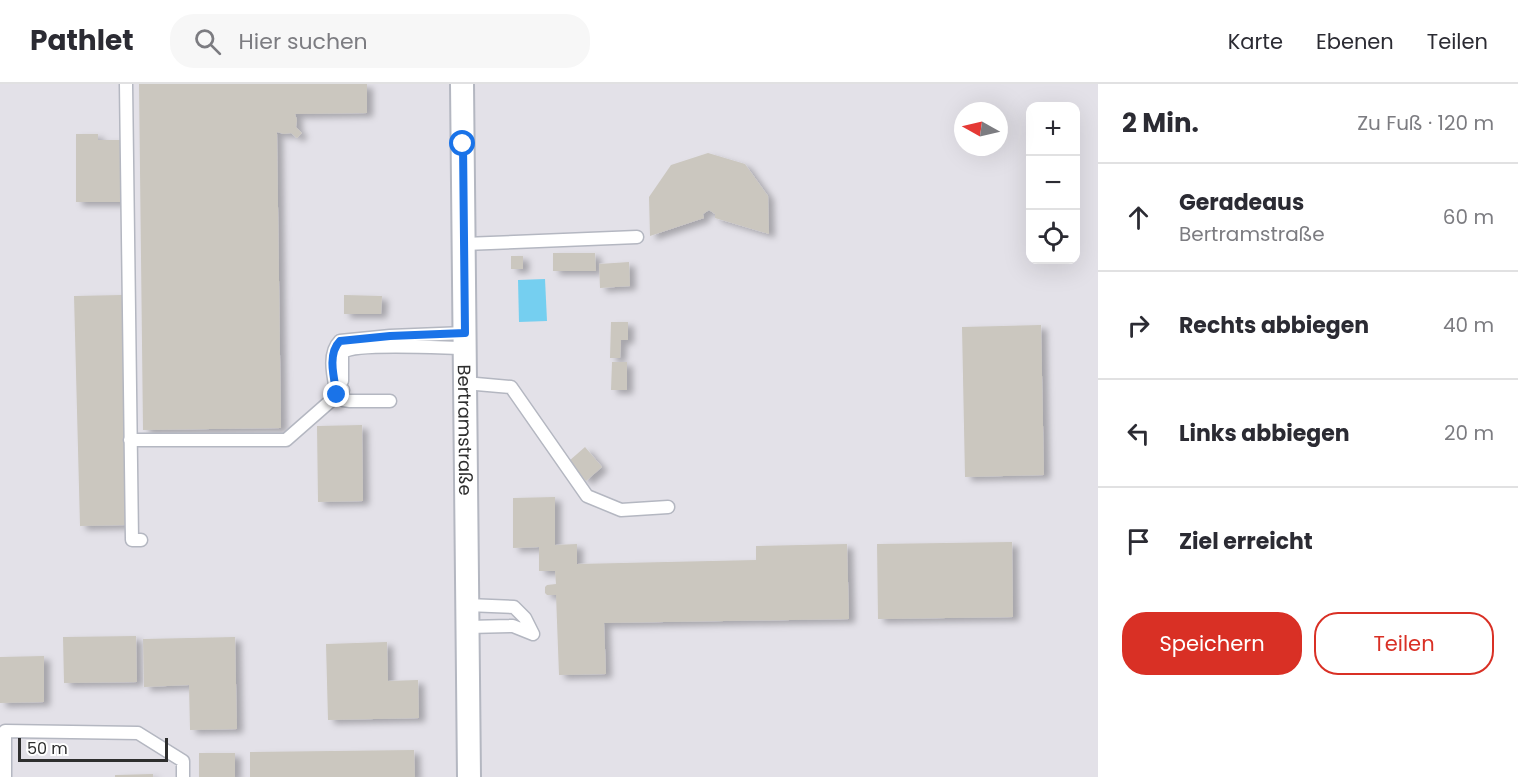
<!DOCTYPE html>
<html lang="de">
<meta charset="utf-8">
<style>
:root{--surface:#fff;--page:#f7f7f7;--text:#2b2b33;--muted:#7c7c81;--line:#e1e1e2;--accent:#d93025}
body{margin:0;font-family:Poppins,sans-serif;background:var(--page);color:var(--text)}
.controls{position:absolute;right:18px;top:18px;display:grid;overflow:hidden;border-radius:12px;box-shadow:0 6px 24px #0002}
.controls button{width:54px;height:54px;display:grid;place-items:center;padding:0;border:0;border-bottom:2px solid var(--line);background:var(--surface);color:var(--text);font:30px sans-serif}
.compass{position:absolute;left:954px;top:18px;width:54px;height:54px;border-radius:50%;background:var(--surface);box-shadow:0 6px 24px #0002;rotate:278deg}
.scale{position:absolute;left:18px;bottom:15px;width:150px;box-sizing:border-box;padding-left:6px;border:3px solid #2e2e2e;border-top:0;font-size:16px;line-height:21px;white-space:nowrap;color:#2e2e2e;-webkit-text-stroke:4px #fff;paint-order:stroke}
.stop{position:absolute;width:18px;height:18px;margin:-14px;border:4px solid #1a73e8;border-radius:50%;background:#fff}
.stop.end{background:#1a73e8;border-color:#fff;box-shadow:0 2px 6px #0008}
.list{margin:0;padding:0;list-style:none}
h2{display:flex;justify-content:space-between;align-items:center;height:78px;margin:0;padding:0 24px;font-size:26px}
h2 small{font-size:20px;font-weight:400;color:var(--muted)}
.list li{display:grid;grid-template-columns:39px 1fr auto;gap:18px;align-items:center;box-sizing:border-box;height:108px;padding:0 24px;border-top:2px solid var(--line)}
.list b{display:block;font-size:22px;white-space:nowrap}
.list p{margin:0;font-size:20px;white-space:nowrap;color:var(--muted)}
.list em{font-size:20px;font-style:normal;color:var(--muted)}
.actions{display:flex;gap:12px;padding:18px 24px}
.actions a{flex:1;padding:14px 0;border:2px solid var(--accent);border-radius:24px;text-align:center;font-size:21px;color:var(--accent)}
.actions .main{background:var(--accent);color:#fff}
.icon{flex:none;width:33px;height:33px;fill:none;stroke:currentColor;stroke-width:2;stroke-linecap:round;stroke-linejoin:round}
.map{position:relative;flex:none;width:1098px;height:693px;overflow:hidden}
header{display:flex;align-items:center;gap:36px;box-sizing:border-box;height:84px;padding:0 30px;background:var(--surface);border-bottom:2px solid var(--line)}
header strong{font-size:28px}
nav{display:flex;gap:33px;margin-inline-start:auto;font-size:21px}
.search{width:420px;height:54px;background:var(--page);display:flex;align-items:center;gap:15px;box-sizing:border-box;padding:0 21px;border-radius:24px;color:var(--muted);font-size:22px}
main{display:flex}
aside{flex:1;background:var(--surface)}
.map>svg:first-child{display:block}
.industrial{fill:#e3e1e8;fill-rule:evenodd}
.water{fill:#75cff0}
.building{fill:#cbc7bf;filter:url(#shadow)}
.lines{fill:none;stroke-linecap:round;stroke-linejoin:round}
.service-casing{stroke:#b4b7c1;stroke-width:15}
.minor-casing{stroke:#b4b7c1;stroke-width:26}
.service{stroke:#fff;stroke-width:12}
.minor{stroke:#fff;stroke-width:22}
.route{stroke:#1a73e8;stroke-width:8}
.labels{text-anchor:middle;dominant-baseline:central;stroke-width:6;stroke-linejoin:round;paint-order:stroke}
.street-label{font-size:18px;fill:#2e2e2e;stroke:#fff}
</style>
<header>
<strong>Pathlet</strong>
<div class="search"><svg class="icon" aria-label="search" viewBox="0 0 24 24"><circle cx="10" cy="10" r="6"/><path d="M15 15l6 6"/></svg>Hier suchen</div>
<nav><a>Karte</a><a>Ebenen</a><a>Teilen</a></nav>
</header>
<main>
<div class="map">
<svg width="1098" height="693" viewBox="0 0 1098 693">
<defs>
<filter id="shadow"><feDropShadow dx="6" dy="4" stdDeviation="3" flood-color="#0004"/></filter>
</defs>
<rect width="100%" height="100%" fill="#efe9e1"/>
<path class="industrial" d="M 0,0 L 1098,0 L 1098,693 L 0,693 ZM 1030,22 L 1076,22 L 1076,176 L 1030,176 ZM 963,27 L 999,27 L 999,63 L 963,63 Z"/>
<path class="water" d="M 545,195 L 547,237 L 519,238 L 518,196 Z"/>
<path class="building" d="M 139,0 L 367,0 L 367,29 L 295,30 L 297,36 L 296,43 L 302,49 L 297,54 L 291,49 L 284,50 L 277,48 L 281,344 L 143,346 Z
M 76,50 L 98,50 L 98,56 L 121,56 L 121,118 L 76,118 Z
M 708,69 L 745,80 L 768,112 L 769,150 L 715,134 L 715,130 L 709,126 L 703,130 L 704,134 L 650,152 L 649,113 L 671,81 Z
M 553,169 L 595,169 L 596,187 L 553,187 Z
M 511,172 L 523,172 L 523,185 L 511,185 Z
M 629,178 L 630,202 L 600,204 L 599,180 Z
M 122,211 L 127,441 L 80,442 L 74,212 Z
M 344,211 L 382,212 L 381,230 L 344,230 Z
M 611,238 L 628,238 L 628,256 L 621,256 L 620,274 L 610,274 Z
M 1041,241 L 1044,391 L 965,393 L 962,243 Z
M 612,278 L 627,278 L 627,306 L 611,306 Z
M 362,341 L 363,417 L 318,418 L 317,342 Z
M 585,363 L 602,383 L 586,397 L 569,377 Z
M 555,413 L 555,461 L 577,460 L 577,480 L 756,476 L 756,462 L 847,460 L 849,535 L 604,539 L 606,590 L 559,591 L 556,511 L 547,511 L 545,509 L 545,503 L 547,501 L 556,500 L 555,487 L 539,487 L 539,463 L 513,464 L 513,414 Z
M 1012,458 L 1013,533 L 878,535 L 877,460 Z
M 136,552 L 137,598 L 64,599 L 63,553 Z
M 235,553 L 237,645 L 190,646 L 189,601 L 144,603 L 143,555 Z
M 387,558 L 388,597 L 418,596 L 419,634 L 328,636 L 326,560 Z
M 44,572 L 44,618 L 0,619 L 0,573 Z
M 414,666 L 415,693 L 250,693 L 250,668 Z
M 199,669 L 235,669 L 235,693 L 199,693 Z
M 153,690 L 153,693 L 115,693 L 115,691 Z"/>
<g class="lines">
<defs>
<path id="service" d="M 126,0 L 132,456 L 141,456
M 464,160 L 637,153
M 342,297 L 342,269 C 353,258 444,264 465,264
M 465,299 L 511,303 L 587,412 L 621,426 L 668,423
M 390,317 L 350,317 L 343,316 L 337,311 C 334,294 327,270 340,257 L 390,252 L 465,249
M 130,356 L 286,356 L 343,306
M 467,521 L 514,523 L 525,534 L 533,550
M 468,543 L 513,542 L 533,550
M 5,693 L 5,647 L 138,649 L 183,677 L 183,693"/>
<g id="minor">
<path id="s1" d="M 462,0 L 469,693"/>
</g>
</defs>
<use href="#service" class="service-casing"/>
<use href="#minor" class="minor-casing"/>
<use href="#service" class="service"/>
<use href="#minor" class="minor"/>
</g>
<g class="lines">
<path class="route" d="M 337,311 C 334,294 327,270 340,257 L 390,252 L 465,249 L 463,60"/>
</g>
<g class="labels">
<g class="street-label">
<text stroke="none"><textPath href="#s1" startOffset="346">Bertramstraße</textPath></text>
</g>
</g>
</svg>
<div class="controls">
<button>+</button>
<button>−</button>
<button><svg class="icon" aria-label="locate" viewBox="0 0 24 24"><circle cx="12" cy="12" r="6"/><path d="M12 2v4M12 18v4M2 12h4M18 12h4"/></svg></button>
</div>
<svg class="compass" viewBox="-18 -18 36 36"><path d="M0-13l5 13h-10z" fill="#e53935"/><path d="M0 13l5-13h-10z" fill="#7c7c81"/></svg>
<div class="scale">50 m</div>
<div class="stop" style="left:463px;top:60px"></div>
<div class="stop end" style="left:337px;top:311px"></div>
</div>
<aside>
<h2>2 Min.<small>Zu Fuß · 120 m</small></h2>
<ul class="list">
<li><svg class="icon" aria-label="ahead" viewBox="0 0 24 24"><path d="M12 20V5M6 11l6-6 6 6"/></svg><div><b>Geradeaus</b><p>Bertramstraße</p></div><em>60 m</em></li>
<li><svg class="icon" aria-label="right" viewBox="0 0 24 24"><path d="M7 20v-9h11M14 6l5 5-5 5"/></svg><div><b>Rechts abbiegen</b></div><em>40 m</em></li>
<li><svg class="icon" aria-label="left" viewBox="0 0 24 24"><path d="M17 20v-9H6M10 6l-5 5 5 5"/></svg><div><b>Links abbiegen</b></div><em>20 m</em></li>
<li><svg class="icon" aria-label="arrive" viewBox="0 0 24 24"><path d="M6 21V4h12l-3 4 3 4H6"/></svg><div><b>Ziel erreicht</b></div></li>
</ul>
<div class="actions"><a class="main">Speichern</a><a>Teilen</a></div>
</aside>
</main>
